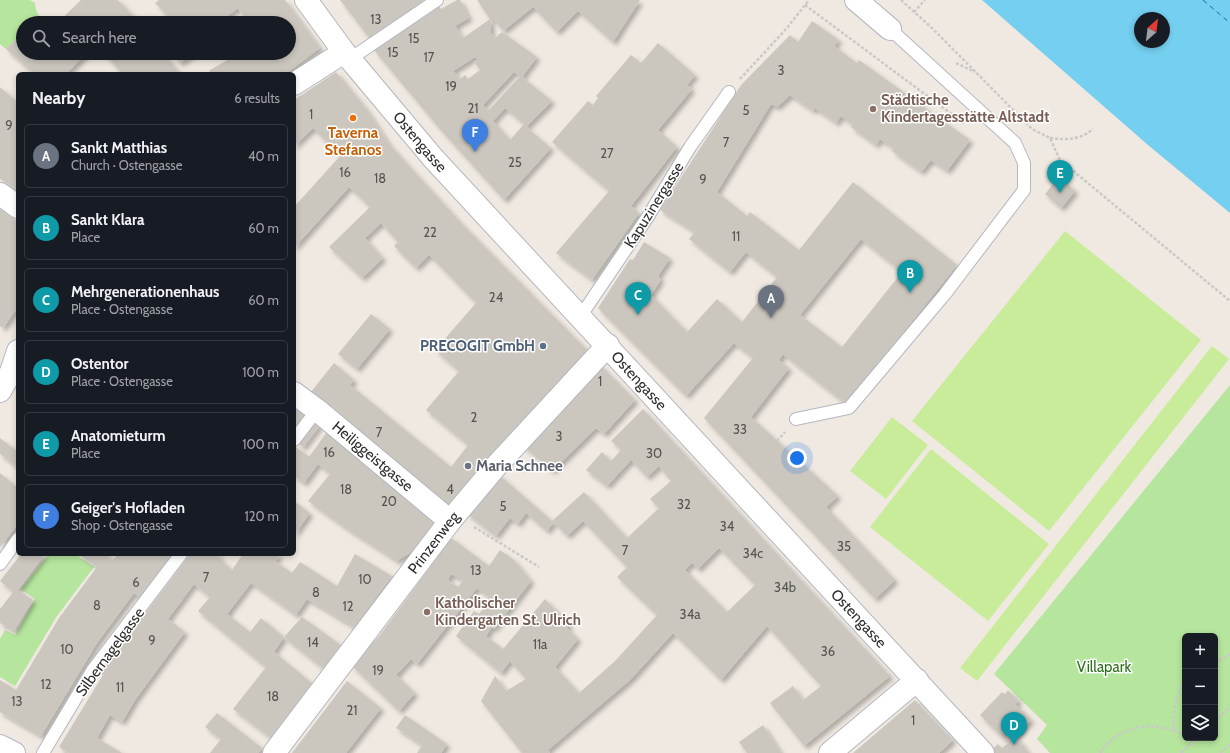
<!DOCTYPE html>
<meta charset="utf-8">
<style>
:root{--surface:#171b24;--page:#242831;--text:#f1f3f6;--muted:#9ea1a6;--line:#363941;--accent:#2563eb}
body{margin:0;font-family:Cabin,sans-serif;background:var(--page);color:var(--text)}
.controls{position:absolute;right:12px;bottom:12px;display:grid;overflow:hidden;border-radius:6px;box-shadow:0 2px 6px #0003}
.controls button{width:36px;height:36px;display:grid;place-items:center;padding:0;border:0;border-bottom:1px solid var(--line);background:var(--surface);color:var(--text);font:20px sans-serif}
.compass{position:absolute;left:1134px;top:12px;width:36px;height:36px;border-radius:50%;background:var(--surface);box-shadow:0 2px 6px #0003;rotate:28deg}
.you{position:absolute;left:797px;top:458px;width:14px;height:14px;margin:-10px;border:3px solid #fff;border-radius:50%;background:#1a73e8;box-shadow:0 0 0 6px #1a73e833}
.badge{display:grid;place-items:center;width:26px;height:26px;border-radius:50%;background:var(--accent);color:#fff;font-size:13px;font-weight:700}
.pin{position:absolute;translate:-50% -33px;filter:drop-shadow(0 1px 2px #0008)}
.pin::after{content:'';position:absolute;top:21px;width:14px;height:12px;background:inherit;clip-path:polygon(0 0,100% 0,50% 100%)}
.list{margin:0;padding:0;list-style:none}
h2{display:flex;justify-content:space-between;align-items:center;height:52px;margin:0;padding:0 16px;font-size:17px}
h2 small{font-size:13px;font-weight:400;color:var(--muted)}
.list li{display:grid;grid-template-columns:26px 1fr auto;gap:12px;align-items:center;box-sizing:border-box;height:64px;margin:0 8px 8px;padding:0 8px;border:1px solid var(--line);border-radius:6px}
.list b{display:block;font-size:15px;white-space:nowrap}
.list p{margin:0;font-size:13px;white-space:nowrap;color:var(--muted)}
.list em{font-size:13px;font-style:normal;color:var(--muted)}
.icon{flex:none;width:22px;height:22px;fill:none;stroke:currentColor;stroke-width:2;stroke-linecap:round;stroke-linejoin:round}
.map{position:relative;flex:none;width:1230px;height:753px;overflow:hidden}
.search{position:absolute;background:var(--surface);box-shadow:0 2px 6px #0003;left:16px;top:16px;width:280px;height:44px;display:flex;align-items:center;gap:10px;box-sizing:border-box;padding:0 14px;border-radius:22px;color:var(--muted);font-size:15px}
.panel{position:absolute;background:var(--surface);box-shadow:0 2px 6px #0003;left:16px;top:72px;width:280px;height:484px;border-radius:6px}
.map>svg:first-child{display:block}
.green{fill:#b6e59e;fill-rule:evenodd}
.pitch{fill:#c9ec9a}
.water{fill:#75cff0;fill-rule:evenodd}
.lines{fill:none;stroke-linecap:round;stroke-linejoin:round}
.ferry{stroke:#0d6fa3;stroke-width:1;stroke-dasharray:5 4;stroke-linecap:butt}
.building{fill:#cbc7bf;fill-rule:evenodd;filter:url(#shadow)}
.lane-casing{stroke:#b4b7c1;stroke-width:14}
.street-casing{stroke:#b4b7c1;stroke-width:24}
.path{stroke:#c9c9c9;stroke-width:2.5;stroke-dasharray:3 2;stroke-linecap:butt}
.lane{stroke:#fff;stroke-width:12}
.street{stroke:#fff;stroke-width:22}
.education-dot{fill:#8d6e63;stroke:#fff;stroke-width:1.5}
.food-dot{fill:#e8710a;stroke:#fff;stroke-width:1.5}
.service-dot{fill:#5c6f8a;stroke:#fff;stroke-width:1.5}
.worship-dot{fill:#6b7280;stroke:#fff;stroke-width:1.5}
.labels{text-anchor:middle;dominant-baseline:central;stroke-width:3;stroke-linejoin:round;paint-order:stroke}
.number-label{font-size:13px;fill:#555452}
.education-label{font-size:15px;font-weight:bold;fill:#785e54;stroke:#fff;text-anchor:start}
.food-label{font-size:15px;font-weight:bold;fill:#c56008;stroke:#fff}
.street-label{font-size:15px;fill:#2e2e2e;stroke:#fff}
.service-label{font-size:15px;font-weight:bold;fill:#4e5e75;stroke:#fff;text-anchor:end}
.worship-label{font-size:15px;font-weight:bold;fill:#5b616d;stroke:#fff;text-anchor:start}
.park-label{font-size:15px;fill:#2c6e1b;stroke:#fff}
</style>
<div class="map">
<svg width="1230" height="753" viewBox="0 0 1230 753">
<defs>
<filter id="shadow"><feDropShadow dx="3.5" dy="3.5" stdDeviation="2" flood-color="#0004"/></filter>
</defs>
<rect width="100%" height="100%" fill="#efe9e1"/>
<path class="green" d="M 0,0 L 30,0 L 35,3 L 36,10 L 40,18 L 34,23 L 23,23 L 23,32 L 6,49 L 0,44 Z
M 1230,385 L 1230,753 L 1050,753 L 1037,739 L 1047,725 L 994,674 ZM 1185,636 L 1215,636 L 1215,738 L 1185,738 Z
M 49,554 L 75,554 L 94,567 L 57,616 L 15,686 L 0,677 L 0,639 L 5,630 L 15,635 L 35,599 L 21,589 Z"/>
<path class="pitch" d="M 1065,231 L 1201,340 L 1049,531 L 912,421 Z
M 1212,346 L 1229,359 L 977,681 L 960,668 Z
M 892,417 L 928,445 L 886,499 L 850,471 Z
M 931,449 L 1049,544 L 988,621 L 870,527 Z"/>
<path class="water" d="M 982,0 L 1230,0 L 1230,213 L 1148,145 ZM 1140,18 L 1164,18 L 1164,42 L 1140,42 Z"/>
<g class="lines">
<path class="ferry" d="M 1203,0 L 1230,23"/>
</g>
<path class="building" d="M 81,0 L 118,0 L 140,23 L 57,23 Z
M 159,0 L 285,0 L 320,48 L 285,74 L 209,74 L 210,70 L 238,54 L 237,53 L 289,53 L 289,23 L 243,23 L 244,17 L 238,8 L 218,23 L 174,23 L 155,3 Z
M 340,0 L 424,0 L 370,39 Z
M 457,0 L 460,0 L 469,18 L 455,26 L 463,38 L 490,19 L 477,0 L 640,0 L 613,42 L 578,11 L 557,32 L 533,7 L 503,31 L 493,18 L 491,20 L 491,33 L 495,38 L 502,32 L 537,57 L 522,77 L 552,101 L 526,127 L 551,148 L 504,200 L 439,128 L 374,50 L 439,6 L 441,9 ZM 475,57 L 478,60 L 474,62 L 480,70 L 468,79 L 465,75 L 460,79 L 453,71 ZM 514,72 L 520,76 L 488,111 L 483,105 ZM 505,108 L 524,124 L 510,140 L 493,121 Z
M 812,21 L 839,40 L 834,46 L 857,63 L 859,60 L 970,140 L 947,171 L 931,160 L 921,172 L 892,151 L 894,149 L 880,139 L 876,145 L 851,127 L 853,125 L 841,116 L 836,123 L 815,108 L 813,111 L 790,95 L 777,107 L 771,104 L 717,192 L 747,216 L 750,212 L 799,250 L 853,182 L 957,265 L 846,404 L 783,354 L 779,360 L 789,368 L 751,417 L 838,496 L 826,507 L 895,580 L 875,599 L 704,418 L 753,358 L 734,343 L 686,396 L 598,308 L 630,259 L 633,260 L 644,242 L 670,258 L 658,276 L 661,279 L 651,295 L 687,332 L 717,299 L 742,322 L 777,277 L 746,252 L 730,272 L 689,239 L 695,232 L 660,210 L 741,85 L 790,35 L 798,42 ZM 861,239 L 902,272 L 842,347 L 800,315 Z
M 20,35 L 23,38 L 23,53 L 87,53 L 66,74 L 34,74 L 6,49 Z
M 658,43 L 695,75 L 687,85 L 692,89 L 658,130 L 677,147 L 631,206 L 639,213 L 592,280 L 556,253 L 609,191 L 552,142 L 588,101 L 593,105 L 598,98 L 596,96 L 631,55 L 641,63 Z
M 104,53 L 163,53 L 180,74 L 122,74 Z
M 172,53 L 194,53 L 180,63 Z
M 336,72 L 367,110 L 389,144 L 460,222 L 591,354 L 514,434 L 511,432 L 448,510 L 307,397 L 334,363 L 354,380 L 350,385 L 451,467 L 468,445 L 426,410 L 459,371 L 435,350 L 476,303 L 429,255 L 416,268 L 394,246 L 398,242 L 381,223 L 365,238 L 383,258 L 362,278 L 329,247 L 370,207 L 349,187 L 294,248 L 294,207 L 340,156 L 313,128 L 294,146 L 294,100 Z
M 0,87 L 18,103 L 18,148 L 16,151 L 18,152 L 18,190 L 0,179 Z
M 1059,177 L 1075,191 L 1061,208 L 1045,194 Z
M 0,209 L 18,222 L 18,307 L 3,328 L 0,326 Z
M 371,314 L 390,329 L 357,369 L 338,354 Z
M 599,364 L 635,400 L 604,434 L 596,428 L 552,471 L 522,445 Z
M 294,398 L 311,411 L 294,433 Z
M 643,409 L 890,676 L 804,746 L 770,703 L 793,686 L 803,700 L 821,686 L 767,626 L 721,680 L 673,633 L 631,679 L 548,750 L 550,753 L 522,753 L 481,701 L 495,676 L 506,691 L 526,679 L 510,661 L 501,673 L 456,636 L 474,611 L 479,614 L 491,599 L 477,588 L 417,664 L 411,659 L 396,675 L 415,693 L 399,711 L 351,665 L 379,636 L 433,563 L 450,537 L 489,566 L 500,550 L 514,560 L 531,581 L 494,629 L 492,627 L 486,636 L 503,649 L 545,599 L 569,624 L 567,628 L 578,639 L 555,667 L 579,693 L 615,661 L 657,615 L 617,577 L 627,567 L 583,521 L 567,536 L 554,522 L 547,531 L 526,513 L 518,524 L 510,518 L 496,536 L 466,513 L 498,474 L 552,521 L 584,492 L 627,538 L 659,508 L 650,499 L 671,481 L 659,466 L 647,477 L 631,460 L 607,486 L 586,470 L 602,452 L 611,461 L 621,450 L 611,441 ZM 719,548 L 755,585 L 727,612 L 685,570 L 692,563 L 698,569 ZM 451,574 L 463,580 L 458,587 L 448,580 Z
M 315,421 L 320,425 L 303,447 L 298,443 Z
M 329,429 L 437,525 L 414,550 L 397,561 L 346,528 L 308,501 L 330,474 L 318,464 L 304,483 L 294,476 L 294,450 L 296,447 L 309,457 Z
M 0,438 L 18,452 L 18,468 L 0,454 Z
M 0,473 L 18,488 L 18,524 L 0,547 Z
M 294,501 L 310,513 L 294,535 Z
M 21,554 L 45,554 L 18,590 L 33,600 L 14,631 L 0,623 L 0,609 L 13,592 L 0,581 Z
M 78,554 L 107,554 L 110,556 L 108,558 L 112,561 L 118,554 L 174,554 L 141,598 L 134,593 L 97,643 L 41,736 L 0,712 L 0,680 L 16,690 L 59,618 L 97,567 Z
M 190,554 L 220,554 L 218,557 L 232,570 L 243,554 L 280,554 L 275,561 L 292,573 L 300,562 L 337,586 L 355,554 L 392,576 L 354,627 L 307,599 L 296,615 L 251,583 L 227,614 L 250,632 L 261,618 L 284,637 L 274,652 L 313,684 L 271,738 L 233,709 L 266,667 L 198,611 L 210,597 L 194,584 L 168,619 L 185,632 L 135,700 L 122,722 L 110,715 L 97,738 L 122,753 L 69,753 L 59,747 L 103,675 L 100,673 Z
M 302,617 L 342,646 L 324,669 L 284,637 Z
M 347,681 L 381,708 L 346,753 L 292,753 Z
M 1008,690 L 1019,701 L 1015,704 L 1031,720 L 1015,736 L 1029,753 L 988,753 L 998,744 L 1002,748 L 1008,743 L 980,715 L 1002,692 L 1005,694 Z
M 915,700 L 953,740 L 939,753 L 853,753 Z
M 217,713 L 262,748 L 258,753 L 210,753 L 221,739 L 205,727 Z
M 405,715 L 447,744 L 441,753 L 417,753 L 422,745 L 396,728 Z
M 763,725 L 781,753 L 747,753 L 739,742 Z"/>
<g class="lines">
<defs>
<path id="lane" d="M 350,59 L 437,0
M 580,317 L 647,218 L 690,147 L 729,92
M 796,419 L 849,408 L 945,294 L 1024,190 L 1024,163 L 1015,143 L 890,29
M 294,440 L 317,410
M 0,564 L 18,539
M 43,753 L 92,671 L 181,554"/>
<g id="street">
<path id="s1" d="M 306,0 L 344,52 L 433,158 L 983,753"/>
<path d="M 856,0 L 890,29"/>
<path d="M 294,84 L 344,52"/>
<path d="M 0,194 L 18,207"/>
<path d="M 0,391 L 11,372 L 18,351"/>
<path id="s2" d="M 294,393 L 317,410 L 450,521"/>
<path d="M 0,746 L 14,753"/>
<path id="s3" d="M 274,753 L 450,521 L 497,465 L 608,345"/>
<path d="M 830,753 L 917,680"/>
</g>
</defs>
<use href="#lane" class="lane-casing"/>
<use href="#street" class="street-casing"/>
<path class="path" d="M 901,0 L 932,28 L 1032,129 L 1050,138 L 1060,160 L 1230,301
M 805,5 L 965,124
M 914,12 L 925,0
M 956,63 L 975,72
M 740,79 L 787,28 L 809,0
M 1050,138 C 1067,140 1080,140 1093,129
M 777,441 L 785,432
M 474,527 L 539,567
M 1215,663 L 1230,654
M 1215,721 L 1230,707
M 1174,730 L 1185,735
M 1100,753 C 1110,737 1130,727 1149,726 C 1157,726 1166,729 1174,730 C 1174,715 1173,696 1185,683
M 1181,753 L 1196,738
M 1220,753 L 1230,744"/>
<use href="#lane" class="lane"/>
<use href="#street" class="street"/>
</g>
<g class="education-dot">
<circle cx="873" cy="109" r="4"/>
<circle cx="427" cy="612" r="4"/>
</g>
<circle class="food-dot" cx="353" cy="118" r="4"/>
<circle class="service-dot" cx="543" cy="346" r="4"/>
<circle class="worship-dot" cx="468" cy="466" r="4"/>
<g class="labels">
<g class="number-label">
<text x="376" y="19">13</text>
<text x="414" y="38">15</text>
<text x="393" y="52">15</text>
<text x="429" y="57">17</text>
<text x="781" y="70">3</text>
<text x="451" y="86">19</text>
<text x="473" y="108">21</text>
<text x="746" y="110">5</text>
<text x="311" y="114">1</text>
<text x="9" y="125">9</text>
<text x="726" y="142">7</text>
<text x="607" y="153">27</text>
<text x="515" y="162">25</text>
<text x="345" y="172">16</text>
<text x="380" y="178">18</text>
<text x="703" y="179">9</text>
<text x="430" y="232">22</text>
<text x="736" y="236">11</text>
<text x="496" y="297">24</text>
<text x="600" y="381">1</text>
<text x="474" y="417">2</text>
<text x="740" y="429">33</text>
<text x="379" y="432">7</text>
<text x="559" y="436">3</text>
<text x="329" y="452">16</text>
<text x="654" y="453">30</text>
<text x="346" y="489">18</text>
<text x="450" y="489">4</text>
<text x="389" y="501">20</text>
<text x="684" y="504">32</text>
<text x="503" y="506">5</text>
<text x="727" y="526">34</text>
<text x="844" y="546">35</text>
<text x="625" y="550">7</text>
<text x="753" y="553">34c</text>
<text x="476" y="570">13</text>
<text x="206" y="577">7</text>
<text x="365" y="579">10</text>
<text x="136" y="582">6</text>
<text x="785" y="587">34b</text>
<text x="316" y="592">8</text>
<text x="97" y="605">8</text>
<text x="348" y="606">12</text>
<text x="690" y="614">34a</text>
<text x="152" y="640">9</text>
<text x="313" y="642">14</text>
<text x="540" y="644">11a</text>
<text x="67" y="649">10</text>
<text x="828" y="651">36</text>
<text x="378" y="670">19</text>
<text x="46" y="684">12</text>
<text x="120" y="687">11</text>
<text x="273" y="696">18</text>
<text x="17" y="701">13</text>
<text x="352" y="710">21</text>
<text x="913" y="720">1</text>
</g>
<g class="education-label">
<text x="881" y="100">Städtische<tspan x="881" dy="17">Kindertagesstätte Altstadt</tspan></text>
<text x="435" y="603">Katholischer<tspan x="435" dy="17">Kindergarten St. Ulrich</tspan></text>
</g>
<g class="food-label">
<text x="353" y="133">Taverna<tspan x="353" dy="17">Stefanos</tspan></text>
</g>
<g class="street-label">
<text stroke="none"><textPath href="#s1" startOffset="182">Ostengasse</textPath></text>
<text transform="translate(654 205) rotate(-58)">Kapuzinergasse</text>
<text stroke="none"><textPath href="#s1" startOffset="506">Ostengasse</textPath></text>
<text stroke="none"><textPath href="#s2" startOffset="101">Heiliggeistgasse</textPath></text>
<text stroke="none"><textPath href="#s3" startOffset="264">Prinzenweg</textPath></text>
<text stroke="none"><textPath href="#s1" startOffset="830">Ostengasse</textPath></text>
<text transform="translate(110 652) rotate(-54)">Silbernagelgasse</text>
</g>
<g class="service-label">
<text x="535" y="346">PRECOGIT GmbH</text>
</g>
<g class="worship-label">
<text x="476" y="466">Maria Schnee</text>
</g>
<g class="park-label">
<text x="1104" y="667">Villapark</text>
</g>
</g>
</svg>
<div class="controls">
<button>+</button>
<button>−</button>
<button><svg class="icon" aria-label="layers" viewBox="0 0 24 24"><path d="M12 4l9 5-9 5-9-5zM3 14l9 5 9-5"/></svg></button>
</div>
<svg class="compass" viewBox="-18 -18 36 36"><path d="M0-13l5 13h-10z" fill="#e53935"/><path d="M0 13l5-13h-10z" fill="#9ea1a6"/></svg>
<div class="you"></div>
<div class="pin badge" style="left:771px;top:318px;background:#6b7280">A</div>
<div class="pin badge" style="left:910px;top:293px;background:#0f9aa8">B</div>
<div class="pin badge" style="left:638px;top:315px;background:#0f9aa8">C</div>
<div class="pin badge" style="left:1014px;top:745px;background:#0f9aa8">D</div>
<div class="pin badge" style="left:1060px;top:193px;background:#0f9aa8">E</div>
<div class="pin badge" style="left:475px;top:152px;background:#3f7fe0">F</div>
<div class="search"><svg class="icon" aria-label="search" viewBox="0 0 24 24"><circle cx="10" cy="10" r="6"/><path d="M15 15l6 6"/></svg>Search here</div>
<section class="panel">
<h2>Nearby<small>6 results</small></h2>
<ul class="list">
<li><span class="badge" style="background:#6b7280">A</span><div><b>Sankt Matthias</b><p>Church · Ostengasse</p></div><em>40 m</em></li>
<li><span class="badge" style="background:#0f9aa8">B</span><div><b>Sankt Klara</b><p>Place</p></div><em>60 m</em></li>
<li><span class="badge" style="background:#0f9aa8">C</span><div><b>Mehrgenerationenhaus</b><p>Place · Ostengasse</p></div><em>60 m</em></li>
<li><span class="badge" style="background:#0f9aa8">D</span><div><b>Ostentor</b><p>Place · Ostengasse</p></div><em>100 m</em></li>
<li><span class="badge" style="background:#0f9aa8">E</span><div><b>Anatomieturm</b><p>Place</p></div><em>100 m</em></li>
<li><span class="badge" style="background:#3f7fe0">F</span><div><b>Geiger's Hofladen</b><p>Shop · Ostengasse</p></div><em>120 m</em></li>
</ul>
</section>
</div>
